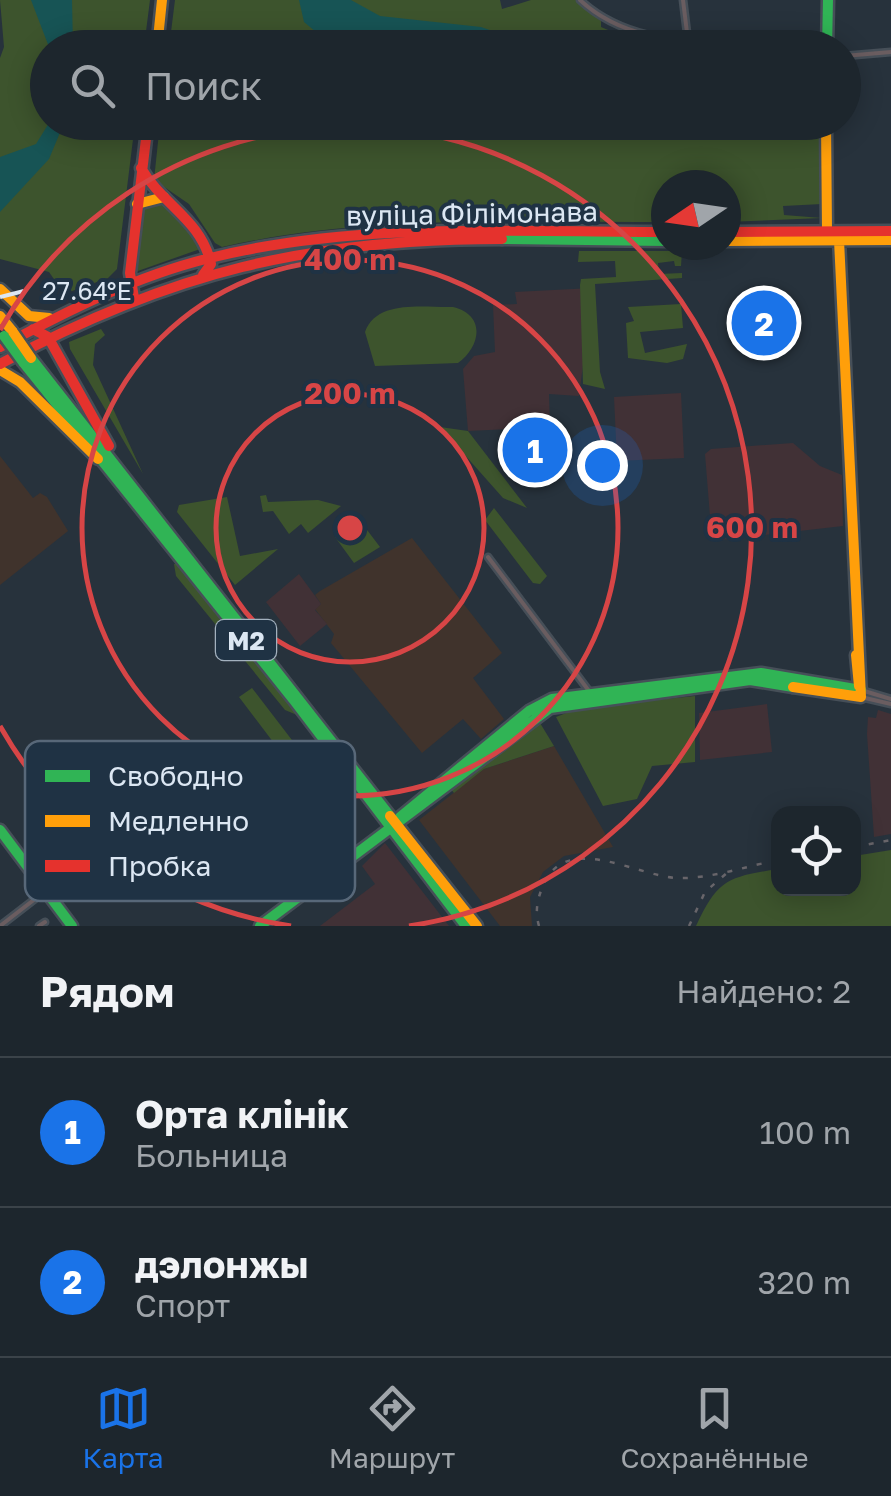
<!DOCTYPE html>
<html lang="ru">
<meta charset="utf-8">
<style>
:root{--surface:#1d262d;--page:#2a3239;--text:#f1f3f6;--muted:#a0a5aa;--line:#3b4349;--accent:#1a73e8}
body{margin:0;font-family:"Golos Text",sans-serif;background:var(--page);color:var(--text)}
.controls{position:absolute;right:30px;bottom:30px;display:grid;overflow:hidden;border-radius:20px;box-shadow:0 5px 25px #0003}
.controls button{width:90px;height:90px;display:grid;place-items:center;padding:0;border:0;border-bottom:2px solid var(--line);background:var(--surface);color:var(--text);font:50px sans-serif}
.compass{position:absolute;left:651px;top:170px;width:90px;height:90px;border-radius:50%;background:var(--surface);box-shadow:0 5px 25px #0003;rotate:257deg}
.you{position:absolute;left:602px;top:465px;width:35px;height:35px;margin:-25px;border:8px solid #fff;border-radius:50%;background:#1a73e8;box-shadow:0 0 0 15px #1a73e833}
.badge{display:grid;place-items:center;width:65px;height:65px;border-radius:50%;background:var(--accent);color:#fff;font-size:32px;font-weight:700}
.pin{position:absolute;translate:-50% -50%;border:5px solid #fff;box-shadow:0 2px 10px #0006}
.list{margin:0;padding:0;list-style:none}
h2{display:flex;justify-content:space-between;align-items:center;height:130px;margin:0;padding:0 40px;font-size:42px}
h2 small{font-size:32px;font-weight:400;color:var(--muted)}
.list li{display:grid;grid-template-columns:65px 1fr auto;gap:30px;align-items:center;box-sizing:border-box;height:150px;padding:0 40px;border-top:2px solid var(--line)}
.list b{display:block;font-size:38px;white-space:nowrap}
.list p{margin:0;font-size:32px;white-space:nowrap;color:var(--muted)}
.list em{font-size:32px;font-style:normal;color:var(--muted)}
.icon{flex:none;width:55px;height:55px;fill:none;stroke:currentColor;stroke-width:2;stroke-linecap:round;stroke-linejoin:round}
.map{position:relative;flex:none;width:891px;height:926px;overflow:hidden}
.search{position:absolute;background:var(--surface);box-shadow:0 5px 25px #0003;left:30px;right:30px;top:30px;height:110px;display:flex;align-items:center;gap:25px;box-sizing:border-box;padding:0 35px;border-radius:55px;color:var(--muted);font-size:38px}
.sheet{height:430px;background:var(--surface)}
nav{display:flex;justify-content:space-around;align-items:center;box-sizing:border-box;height:140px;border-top:2px solid var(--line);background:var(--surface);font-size:28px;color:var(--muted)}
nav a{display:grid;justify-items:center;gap:5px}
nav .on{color:var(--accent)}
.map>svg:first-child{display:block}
.industrial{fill:#40332c}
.education{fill:#413136}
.green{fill:#3d542d}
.water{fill:#175455}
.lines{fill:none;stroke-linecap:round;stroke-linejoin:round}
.street-casing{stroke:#464f58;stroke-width:9}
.fast-casing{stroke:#464f58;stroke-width:15}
.slow-casing{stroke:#464f58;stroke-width:15}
.jam-casing{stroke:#464f58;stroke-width:15}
.street{stroke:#6a5d60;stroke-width:4}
.fast{stroke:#30b455;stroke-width:10}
.slow{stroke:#ff9f0a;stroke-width:10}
.jam{stroke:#e5322d;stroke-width:10}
.rail{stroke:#68656a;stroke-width:2.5;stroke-dasharray:5 10;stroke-linecap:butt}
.fast-bridge-casing{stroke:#464f58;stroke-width:15;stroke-linecap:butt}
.slow-bridge-casing{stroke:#464f58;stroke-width:15;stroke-linecap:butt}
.fast-bridge{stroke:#30b455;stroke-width:10}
.slow-bridge{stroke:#ff9f0a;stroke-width:10}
.ticks{fill:none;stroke:#dce7f3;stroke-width:4}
.ring{fill:none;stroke:#d74546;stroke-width:5}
.labels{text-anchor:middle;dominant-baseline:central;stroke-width:8;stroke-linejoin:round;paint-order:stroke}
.shield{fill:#1f3244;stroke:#a3b1be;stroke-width:2.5}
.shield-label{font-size:25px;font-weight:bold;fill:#dce7f3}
.street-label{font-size:28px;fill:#dce7f3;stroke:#1f3244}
.key{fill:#1f3244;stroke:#586879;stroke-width:2.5}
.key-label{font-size:28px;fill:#dce7f3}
.ticks-label{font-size:25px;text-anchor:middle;fill:#dce7f3;stroke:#1f3244;stroke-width:8;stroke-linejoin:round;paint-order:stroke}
.centre{fill:#d74546;stroke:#1f3244;stroke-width:5}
.ring-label{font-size:30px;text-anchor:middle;font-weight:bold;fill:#d74546;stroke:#1f3244;stroke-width:8;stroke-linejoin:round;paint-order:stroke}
</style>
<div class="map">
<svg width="891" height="926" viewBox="0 0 891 926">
<rect width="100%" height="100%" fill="#27323c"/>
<path class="industrial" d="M 0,456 L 33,498 L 40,493 L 47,497 L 68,531 L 0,585 Z
M 412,538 L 502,653 L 473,678 L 504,719 L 481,739 L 463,719 L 422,753 L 331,643 L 334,634 L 315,609 L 321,604 L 315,595 L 320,591 Z
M 554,746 L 613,847 L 564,856 L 543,872 L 530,897 L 532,926 L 500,926 L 419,820 L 484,769 Z"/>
<path class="education" d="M 593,288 L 579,396 L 549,394 L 550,427 L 468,431 L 463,369 L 474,356 L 495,352 L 493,305 L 517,304 L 515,292 Z
M 681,393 L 684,458 L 617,461 L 614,397 Z
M 793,443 L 820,466 L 842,475 L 843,526 L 712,541 L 705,454 L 711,449 Z
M 299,574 L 321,604 L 315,610 L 327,624 L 300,646 L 266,602 Z
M 767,704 L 772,752 L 700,760 L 699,713 Z
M 878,710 L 891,714 L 891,834 L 874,837 L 867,734 L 868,717 L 876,718 Z
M 385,843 L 449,926 L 320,926 L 375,884 L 362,866 Z"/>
<path class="green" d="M 0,0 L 150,0 L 144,47 L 48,48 L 48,122 L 135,123 L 117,269 L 108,278 L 72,291 L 56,282 L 49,272 L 0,259 L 0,58 L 4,47 Z
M 175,0 L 500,0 L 502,9 L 531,0 L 576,0 L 601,21 L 601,27 L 639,43 L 694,47 L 169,48 Z
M 160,123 L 820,123 L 822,204 L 783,206 L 784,215 L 822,218 L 726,222 L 726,185 L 666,185 L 666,222 C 518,223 368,214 222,247 L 215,243 L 189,204 L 154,180 Z
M 162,201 L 180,212 L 203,248 L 135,272 L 139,211 L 145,202 Z
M 579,251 L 682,251 L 681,266 L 675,266 L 674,261 L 658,263 L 659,274 L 682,273 L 682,278 L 595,284 L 600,372 L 605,389 L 583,384 L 580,285 L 581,279 L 616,277 L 615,261 L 578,262 Z
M 681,304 L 683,328 L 640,332 L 645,353 L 687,344 L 683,359 L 667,363 L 628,358 L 626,323 L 634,321 L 628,307 Z
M 453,307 C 486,315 481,346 458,363 L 375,366 L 365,332 C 377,299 424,308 453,307 Z
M 101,329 L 105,335 L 95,344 L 93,365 L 143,474 L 70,349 L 69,342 Z
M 440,427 L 468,431 L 527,508 L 503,498 Z
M 266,495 L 268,502 L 318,500 L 341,506 L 308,533 L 301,524 L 289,534 L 273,511 L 263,512 L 260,496 Z
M 227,497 L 240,556 L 278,549 L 235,585 L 177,512 L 179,505 Z
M 494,508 L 547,576 L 540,584 L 533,583 L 485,520 Z
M 358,518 L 380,547 L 354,563 L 335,537 Z
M 174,564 L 178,564 L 297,715 L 285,710 L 176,576 Z
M 252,688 L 308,761 L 295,771 L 239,697 Z
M 695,696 L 695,762 L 652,766 L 637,799 L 603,806 L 556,717 L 579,708 Z
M 537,718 L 554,746 L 484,769 L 454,793 L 449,787 Z
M 891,850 L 891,926 L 696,926 C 718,879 728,877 778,869 L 778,888 L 854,888 L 854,856 Z"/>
<path class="water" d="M 31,0 L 72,0 L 73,47 L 49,47 Z
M 299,0 L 351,0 L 380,16 L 481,27 L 539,47 L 334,47 L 304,22 Z
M 49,123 L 64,123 L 49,159 L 0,212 L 0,157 L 36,144 Z"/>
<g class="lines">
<defs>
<path id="street" d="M 580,0 C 628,45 696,41 758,48
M 683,0 L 688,41
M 844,56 L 891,52
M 488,557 L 589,691
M 861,690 L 891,699
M 861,697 L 891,704
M 0,926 L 44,892
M 39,926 L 45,922"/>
<path id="fast" d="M 827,48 L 828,0
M 502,239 L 666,241
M 31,358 L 390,816
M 23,362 L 293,699 L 466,926
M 400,817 L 529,711 L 552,699 L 761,673 L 861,690
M 0,830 L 72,926
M 260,926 L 550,708 L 750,680 L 793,687"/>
<path id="slow" d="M 157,48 L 162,0
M 137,204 L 164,197
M 726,241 L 891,240
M 0,289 L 29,316 L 49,318
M 0,316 L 13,332
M 0,370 L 20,382 L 98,459
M 856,655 L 859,686
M 793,687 L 861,697 L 839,240 L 827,231 L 826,122
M 390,816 L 477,926"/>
<path id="jam" d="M 141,168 C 162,205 201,219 211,264 L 203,275
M 726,232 L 891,231
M 134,298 L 130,273 L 148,122
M 33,329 L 48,337 L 109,446
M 0,347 C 67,311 136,276 210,258 C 358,221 515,232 666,232
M 0,364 C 171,272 308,239 502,239"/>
</defs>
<use href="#street" class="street-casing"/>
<use href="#fast" class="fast-casing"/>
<use href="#slow" class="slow-casing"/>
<use href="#jam" class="jam-casing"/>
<use href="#street" class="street"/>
<use href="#fast" class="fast"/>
<use href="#slow" class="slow"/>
<use href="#jam" class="jam"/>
<path class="rail" d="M 854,847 L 891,840
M 539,926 C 535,912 537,901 542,888 C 564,829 637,877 678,878 C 710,879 747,866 778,860
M 689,926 L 705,892 L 728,872"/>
<defs>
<path id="fast-bridge" d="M 4,336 L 23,362"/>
<path id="slow-bridge" d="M 13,332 L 31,358"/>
</defs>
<use href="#fast-bridge" class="fast-bridge-casing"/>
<use href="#slow-bridge" class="slow-bridge-casing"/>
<use href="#fast-bridge" class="fast-bridge"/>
<use href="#slow-bridge" class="slow-bridge"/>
</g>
<path class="ticks" d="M 0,297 L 24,291"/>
<g class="ring">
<circle cx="350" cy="528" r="134"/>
<circle cx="350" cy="528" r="268"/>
<path d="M291 926A402 402 0 0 1 0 726M0 330A402 402 0 1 1 409 926"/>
</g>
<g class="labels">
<rect class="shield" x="216" y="620" width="60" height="40" rx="8"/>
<g class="shield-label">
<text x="246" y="640">М2</text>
</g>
<g class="street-label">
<text transform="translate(472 213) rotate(-1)">вуліца Філімонава</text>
</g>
</g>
<rect x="25" y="741" width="330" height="160" rx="15" class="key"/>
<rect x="45" y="770" width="45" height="12" fill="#30b455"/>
<rect x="45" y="815" width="45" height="12" fill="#ff9f0a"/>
<rect x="45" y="860" width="45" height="12" fill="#e5322d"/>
<g class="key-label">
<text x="108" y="786">Свободно</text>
<text x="108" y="831">Медленно</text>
<text x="108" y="876">Пробка</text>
</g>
<g class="ticks-label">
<text x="87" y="300">27.64°E</text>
</g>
<circle cx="350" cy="528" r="15" class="centre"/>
<g class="ring-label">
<text x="350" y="270">400 m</text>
<text x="350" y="404">200 m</text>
<text x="752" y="538">600 m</text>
</g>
</svg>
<div class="controls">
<button><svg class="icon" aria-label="locate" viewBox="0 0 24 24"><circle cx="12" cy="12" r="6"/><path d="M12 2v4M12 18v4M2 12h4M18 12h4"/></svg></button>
</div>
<svg class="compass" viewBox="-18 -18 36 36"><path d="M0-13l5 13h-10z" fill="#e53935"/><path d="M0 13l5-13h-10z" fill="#a0a5aa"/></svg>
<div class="you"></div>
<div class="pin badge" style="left:535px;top:450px">1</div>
<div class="pin badge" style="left:764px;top:323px">2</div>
<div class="search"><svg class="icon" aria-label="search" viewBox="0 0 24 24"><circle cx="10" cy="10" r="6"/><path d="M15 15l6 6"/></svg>Поиск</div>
</div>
<section class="sheet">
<h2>Рядом<small>Найдено: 2</small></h2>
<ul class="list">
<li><span class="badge">1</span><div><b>Орта клінік</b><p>Больница</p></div><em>100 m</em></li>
<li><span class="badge">2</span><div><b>дэлонжы</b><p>Спорт</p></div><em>320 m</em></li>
</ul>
</section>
<nav>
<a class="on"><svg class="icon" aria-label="map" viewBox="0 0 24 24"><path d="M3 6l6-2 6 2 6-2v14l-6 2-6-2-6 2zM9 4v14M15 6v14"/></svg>Карта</a>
<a><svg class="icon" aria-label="directions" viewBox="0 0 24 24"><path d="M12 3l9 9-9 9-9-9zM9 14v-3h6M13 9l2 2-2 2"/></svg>Маршрут</a>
<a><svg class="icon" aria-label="saved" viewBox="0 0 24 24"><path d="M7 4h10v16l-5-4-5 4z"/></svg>Сохранённые</a>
</nav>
